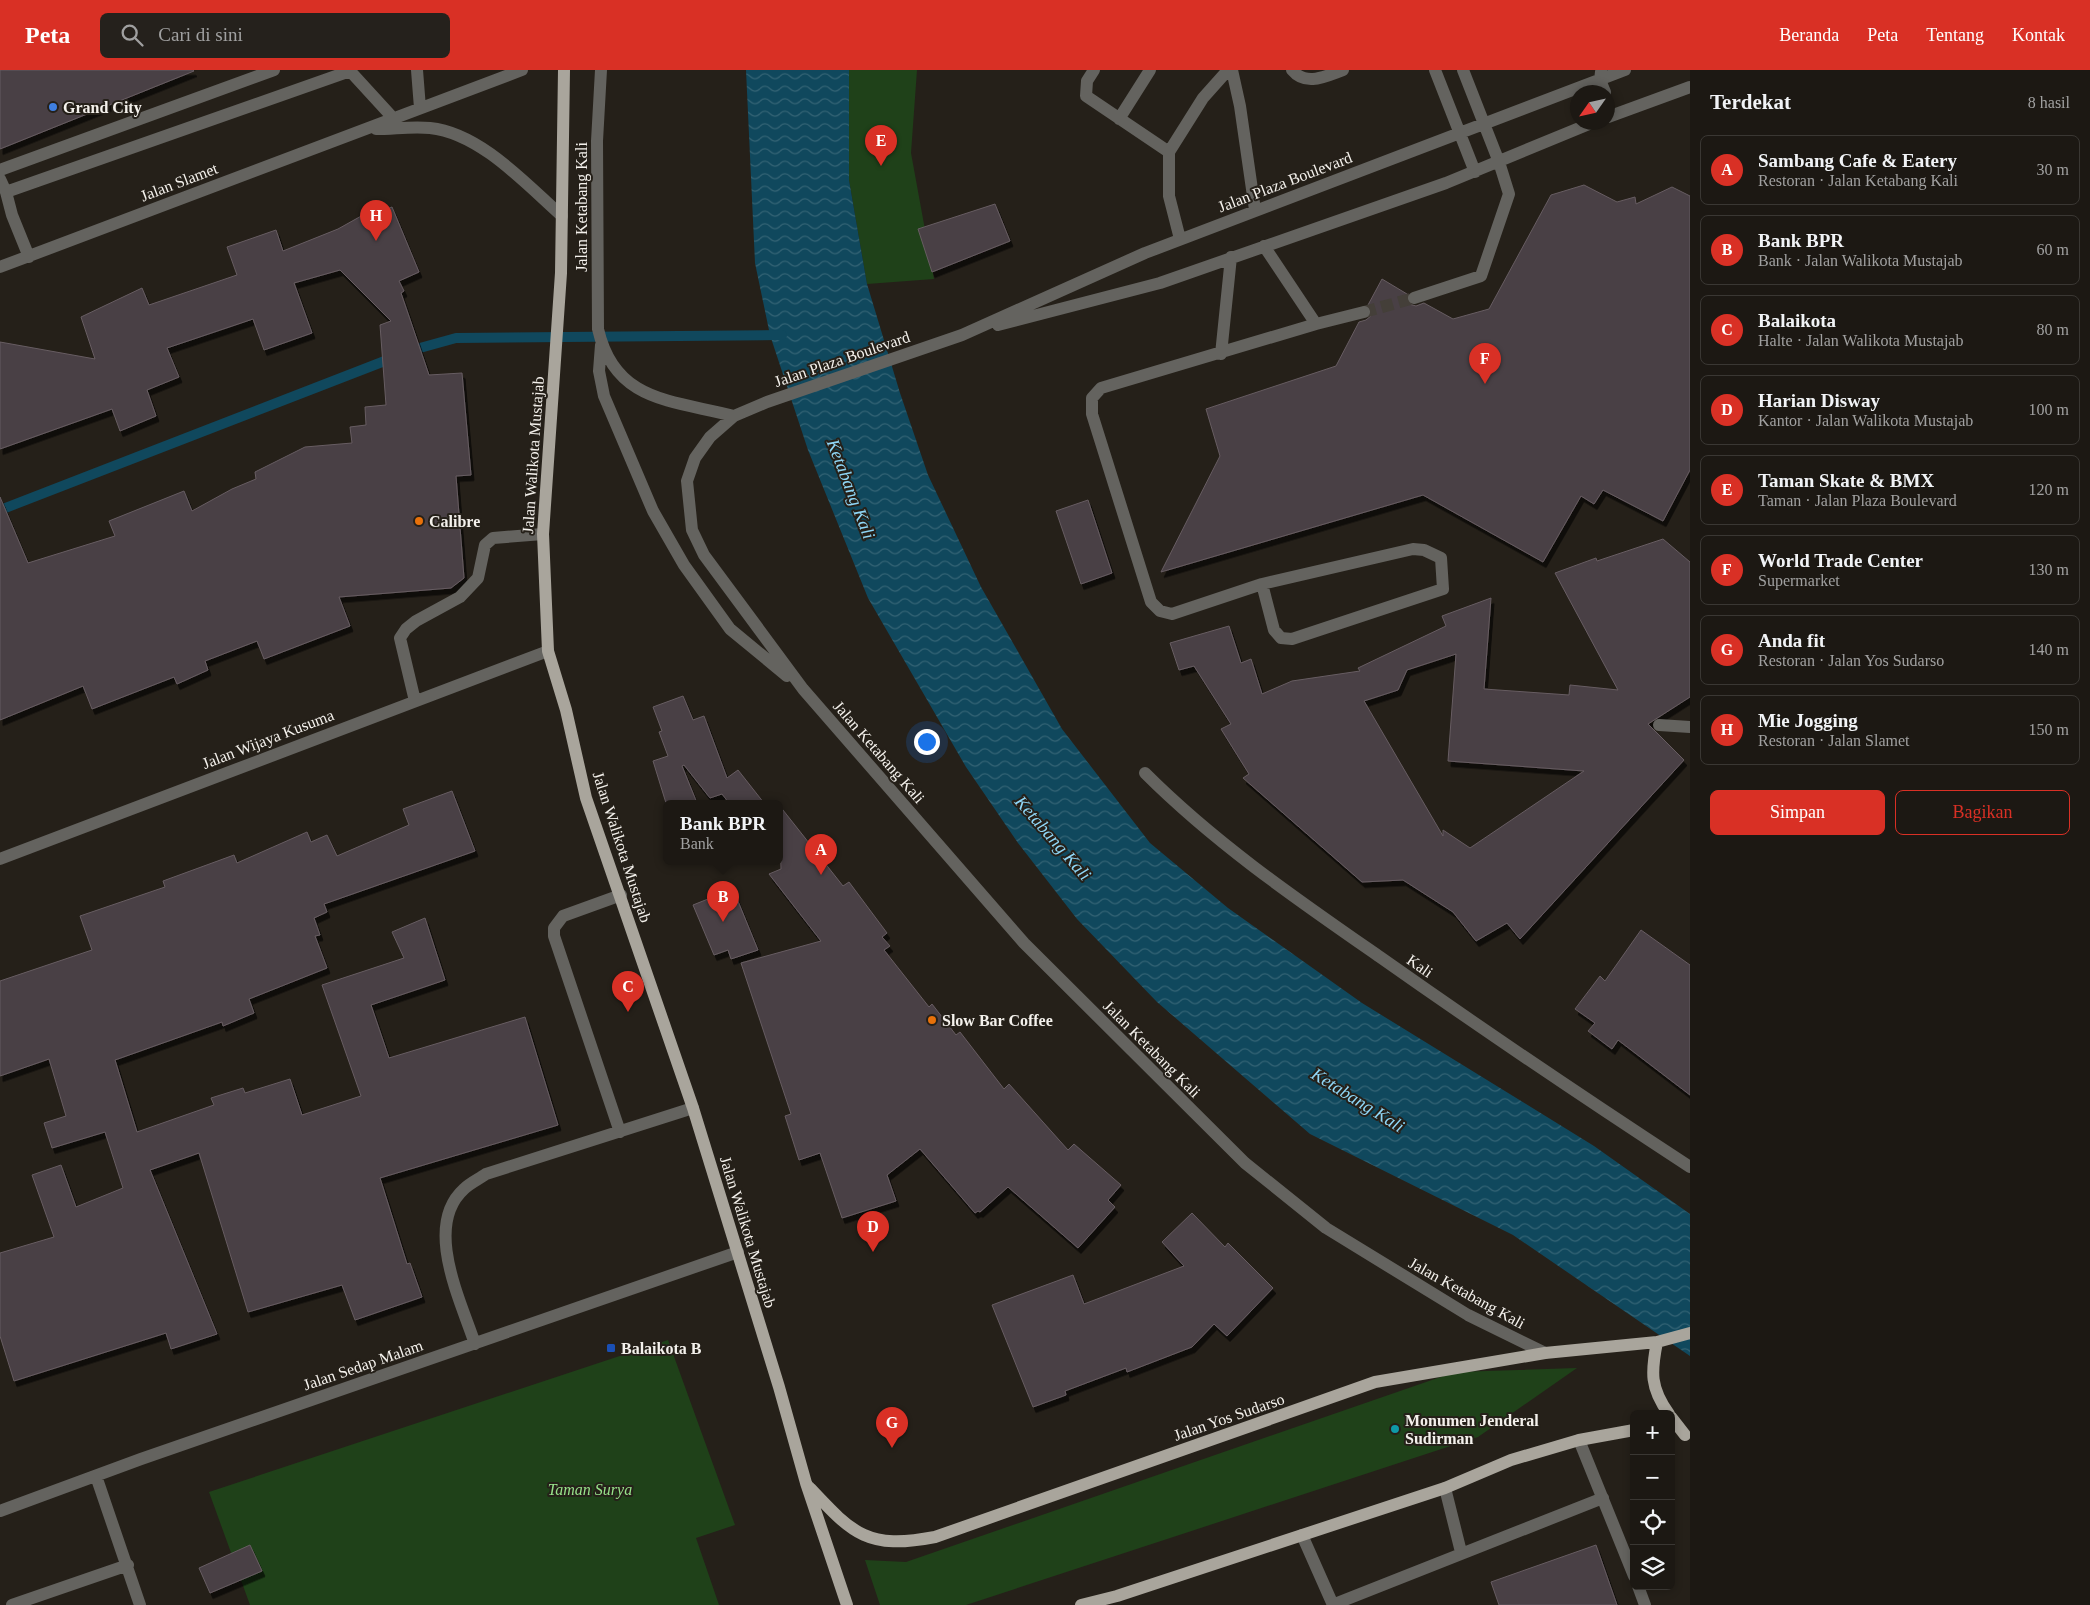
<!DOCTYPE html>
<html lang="id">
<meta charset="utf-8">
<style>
:root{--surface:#1c1813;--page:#25211c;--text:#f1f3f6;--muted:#a0a0a0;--line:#3a3733;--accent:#d93025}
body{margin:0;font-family:"Times New Roman",serif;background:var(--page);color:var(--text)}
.controls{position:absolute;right:15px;bottom:15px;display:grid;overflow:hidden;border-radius:8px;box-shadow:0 2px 8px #0003}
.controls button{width:45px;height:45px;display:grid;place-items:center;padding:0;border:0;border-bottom:1px solid var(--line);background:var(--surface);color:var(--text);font:25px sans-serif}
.compass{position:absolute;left:1570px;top:15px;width:45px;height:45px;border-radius:50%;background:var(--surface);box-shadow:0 2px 8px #0003;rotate:236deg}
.you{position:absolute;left:926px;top:671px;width:18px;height:18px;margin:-12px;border:4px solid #fff;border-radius:50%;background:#1a73e8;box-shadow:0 0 0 8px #1a73e833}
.badge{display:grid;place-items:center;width:32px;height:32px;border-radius:50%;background:var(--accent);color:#fff;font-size:16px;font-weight:700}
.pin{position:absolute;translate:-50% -41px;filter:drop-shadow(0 1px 2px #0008)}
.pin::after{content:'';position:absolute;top:26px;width:18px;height:15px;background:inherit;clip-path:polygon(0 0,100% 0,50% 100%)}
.popup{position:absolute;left:663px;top:730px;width:120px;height:65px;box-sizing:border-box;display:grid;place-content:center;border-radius:8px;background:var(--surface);filter:drop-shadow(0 1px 4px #0005);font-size:16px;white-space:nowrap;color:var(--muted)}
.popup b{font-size:19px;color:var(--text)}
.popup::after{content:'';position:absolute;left:50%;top:100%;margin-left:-10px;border:10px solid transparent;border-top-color:var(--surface)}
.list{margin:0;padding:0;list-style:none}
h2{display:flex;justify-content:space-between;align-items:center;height:65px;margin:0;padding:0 20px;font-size:21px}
h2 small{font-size:16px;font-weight:400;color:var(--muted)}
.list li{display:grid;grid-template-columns:32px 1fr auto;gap:15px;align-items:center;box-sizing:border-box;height:70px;margin:0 10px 10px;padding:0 10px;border:1px solid var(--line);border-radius:8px}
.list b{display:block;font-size:19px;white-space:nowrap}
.list p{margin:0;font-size:16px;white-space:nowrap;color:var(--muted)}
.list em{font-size:16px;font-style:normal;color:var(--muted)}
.actions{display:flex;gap:10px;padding:15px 20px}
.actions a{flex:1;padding:11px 0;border:1px solid var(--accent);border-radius:8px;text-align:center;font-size:18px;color:var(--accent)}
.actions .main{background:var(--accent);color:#fff}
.icon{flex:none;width:28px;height:28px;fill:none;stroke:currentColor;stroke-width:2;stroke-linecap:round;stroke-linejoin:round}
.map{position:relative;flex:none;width:1690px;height:1535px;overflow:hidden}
header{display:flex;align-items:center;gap:30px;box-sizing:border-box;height:70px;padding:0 25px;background:var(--accent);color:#fff}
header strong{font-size:24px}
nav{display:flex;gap:28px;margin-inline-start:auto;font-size:18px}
.search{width:350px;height:45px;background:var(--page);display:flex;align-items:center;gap:12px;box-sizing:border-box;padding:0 18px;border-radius:8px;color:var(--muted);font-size:19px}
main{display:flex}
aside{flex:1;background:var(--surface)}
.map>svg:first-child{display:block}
.park{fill:#1f4119}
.water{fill:url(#water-waves)}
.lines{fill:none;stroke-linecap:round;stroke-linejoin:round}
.stream{stroke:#10485d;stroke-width:10}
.building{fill:#493f44;stroke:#675d62;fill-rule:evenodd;filter:url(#shadow)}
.minor-tunnel{stroke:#443f39;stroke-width:12;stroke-dasharray:12 6;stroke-linecap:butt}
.minor{stroke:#64635f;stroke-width:12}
.major{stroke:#a9a59c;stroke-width:12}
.shop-dot{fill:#3f7fe0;stroke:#252019;stroke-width:2}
.food-dot{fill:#e8710a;stroke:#252019;stroke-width:2}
.transit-dot{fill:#1a4fb4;stroke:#252019;stroke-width:2}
.culture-dot{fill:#0f9aa8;stroke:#252019;stroke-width:2}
.labels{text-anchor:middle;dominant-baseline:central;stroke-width:4;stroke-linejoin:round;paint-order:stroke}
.poi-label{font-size:16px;font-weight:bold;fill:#f4f1ec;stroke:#252019;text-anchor:start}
.street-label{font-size:16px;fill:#f4f1ec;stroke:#252019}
.park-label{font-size:16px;font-style:italic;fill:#97e28a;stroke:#252019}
.water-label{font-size:18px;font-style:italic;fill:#8fd6f6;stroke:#252019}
</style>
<header>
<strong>Peta</strong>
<div class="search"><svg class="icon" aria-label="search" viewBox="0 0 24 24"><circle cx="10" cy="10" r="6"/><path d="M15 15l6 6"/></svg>Cari di sini</div>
<nav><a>Beranda</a><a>Peta</a><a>Tentang</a><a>Kontak</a></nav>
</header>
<main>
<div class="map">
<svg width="1690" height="1535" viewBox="0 0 1690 1535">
<defs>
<pattern id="water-waves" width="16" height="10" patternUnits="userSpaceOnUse" patternTransform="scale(1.25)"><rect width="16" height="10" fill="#10485d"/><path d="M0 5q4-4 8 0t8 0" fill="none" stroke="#336374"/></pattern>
<filter id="shadow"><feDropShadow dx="3" dy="5.5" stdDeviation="0" flood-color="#0009"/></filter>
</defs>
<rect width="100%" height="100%" fill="#252019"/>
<path class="park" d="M 849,0 L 917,0 L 911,83 L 934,209 L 867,214 L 849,110 Z
M 668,1270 L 735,1455 L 696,1468 L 719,1535 L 250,1535 L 209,1422 Z
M 1577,1298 L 1478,1367 L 966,1535 L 880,1535 L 865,1490 L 906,1492 L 1455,1302 Z"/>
<path class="water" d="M 746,0 L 849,0 L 849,110 L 867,214 L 900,323 L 928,405 L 981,517 L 1062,659 L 1150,773 L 1228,838 L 1362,933 L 1594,1076 L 1690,1144 L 1690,1286 L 1513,1165 L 1310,1064 L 1157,932 L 1077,849 L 1018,773 L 966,697 L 868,528 L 808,380 L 770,265 L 755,193 Z"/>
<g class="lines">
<path class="stream" d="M 409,281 L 456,268 L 782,265
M 0,440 L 395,287"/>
</g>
<path class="building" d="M 0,0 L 193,0 L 194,1 L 0,79 Z
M 1584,115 L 1617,132 L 1635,127 L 1636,134 L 1672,117 L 1690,126 L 1690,400 L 1663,451 L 1603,420 L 1594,434 L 1581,426 L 1543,492 L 1423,425 L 1161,502 L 1220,386 L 1206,339 L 1336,296 L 1359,252 L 1366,250 L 1372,245 L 1372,240 L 1368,235 L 1382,209 L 1407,224 L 1406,230 L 1409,234 L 1416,236 L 1424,233 L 1453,249 L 1489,239 L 1551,125 Z
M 995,134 L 1010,171 L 932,202 L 918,159 Z
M 392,137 L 419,202 L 399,211 L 404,221 L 401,223 L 429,305 L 462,303 L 471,405 L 456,406 L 464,508 L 451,518 L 339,527 L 350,556 L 264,589 L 257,571 L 205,591 L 208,600 L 177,614 L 174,607 L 92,639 L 83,616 L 0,650 L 0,427 L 28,493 L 115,466 L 109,451 L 184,421 L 192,441 L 232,419 L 256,409 L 255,402 L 305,377 L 352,373 L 350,357 L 366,355 L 365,337 L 386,335 L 380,255 L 391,251 L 340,200 L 294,213 L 312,263 L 264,280 L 253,249 L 167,278 L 179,307 L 147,320 L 156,346 L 120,361 L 112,339 L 0,379 L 0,272 L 95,289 L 81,247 L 142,218 L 149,235 L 237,205 L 227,177 L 253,168 L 276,160 L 283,181 L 338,159 L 363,145 L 365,148 Z
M 1088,430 L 1112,503 L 1081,514 L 1056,441 Z
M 1663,469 L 1690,492 L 1690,627 L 1648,654 L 1684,690 L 1520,869 L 1507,853 L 1476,871 L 1453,842 L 1403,810 L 1362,812 L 1243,708 L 1249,704 L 1221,659 L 1231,654 L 1194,596 L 1179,600 L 1170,573 L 1229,556 L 1241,593 L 1251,589 L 1262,624 L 1292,611 L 1360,601 L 1358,598 L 1446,556 L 1442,546 L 1491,528 L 1484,619 L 1569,625 L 1570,615 L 1618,620 L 1555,503 L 1596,488 L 1597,491 ZM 1456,584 L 1448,691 L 1584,701 L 1470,778 L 1443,760 L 1443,766 L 1364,631 L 1398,620 L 1407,600 Z
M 683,626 L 693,650 L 704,646 L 727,708 L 738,700 L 764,733 L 729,733 L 722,724 L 710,728 L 684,695 L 682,696 L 697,733 L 666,733 L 653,691 L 668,686 L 659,662 L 662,661 L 653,637 Z
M 452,721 L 475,781 L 324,834 L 327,842 L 314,848 L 320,865 L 315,866 L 327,898 L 249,929 L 254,943 L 223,956 L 222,952 L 115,990 L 137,1062 L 214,1035 L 211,1028 L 243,1018 L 245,1023 L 290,1009 L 302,1045 L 361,1026 L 322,915 L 404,888 L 392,862 L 425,848 L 445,910 L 371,935 L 389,988 L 525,947 L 558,1055 L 380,1108 L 407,1194 L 410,1193 L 422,1227 L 355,1250 L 342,1215 L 248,1242 L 199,1083 L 150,1100 L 217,1264 L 171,1279 L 166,1263 L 14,1311 L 0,1266 L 0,1183 L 54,1167 L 32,1105 L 61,1095 L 76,1137 L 123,1118 L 105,1062 L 52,1078 L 44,1053 L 66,1046 L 49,989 L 0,1006 L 0,911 L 92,880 L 80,846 L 165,817 L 163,811 L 234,785 L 237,793 L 307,762 L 311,772 L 327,765 L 337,786 L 409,755 L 403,739 Z
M 779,735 L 843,816 L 849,812 L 887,863 L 882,867 L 890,876 L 884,880 L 929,937 L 932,934 L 956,965 L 960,962 L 1004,1019 L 1009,1014 L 1068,1080 L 1074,1074 L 1121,1115 L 1108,1130 L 1115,1137 L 1078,1178 L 1008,1117 L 980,1142 L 978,1141 L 975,1143 L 920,1079 L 887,1105 L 896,1131 L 842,1148 L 820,1083 L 799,1090 L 785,1046 L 791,1044 L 741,893 L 821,871 L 769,804 L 781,799 Z
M 733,819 L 758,880 L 731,889 L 728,880 L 714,885 L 693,835 Z
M 1641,860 L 1690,895 L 1690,1025 L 1618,970 L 1612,979 L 1588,961 L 1595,953 L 1575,939 L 1600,906 L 1605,911 Z
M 1192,1143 L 1225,1177 L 1228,1173 L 1273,1218 L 1227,1266 L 1214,1254 L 1192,1277 L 1127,1302 L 1126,1298 L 1065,1321 L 1066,1325 L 1033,1337 L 992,1235 L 1073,1205 L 1084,1234 L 1184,1196 L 1162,1172 Z
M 250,1475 L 262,1501 L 210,1523 L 199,1498 Z
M 1596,1475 L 1617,1535 L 1499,1535 L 1491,1512 Z"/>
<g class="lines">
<path class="minor-tunnel" d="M 1364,242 L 1414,228"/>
<path class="minor" d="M 417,0 L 420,38
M 601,0 L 597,71 L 598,259 C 615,333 673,330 734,346
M 1094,0 L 1087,11 L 1086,26 L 1169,82
M 1232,0 L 1240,36 L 1255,140
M 1292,0 C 1306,17 1326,6 1343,0
M 1435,0 L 1475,102
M 1601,2 L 1600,10 L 1605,22
M 1608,47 L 1690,17
M 1119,49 L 1150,0
M 376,59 C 394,59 413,56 430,58 C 480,63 526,114 562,146
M 0,100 L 274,0
M 0,109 L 6,122 L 350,1 L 394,49
M 6,122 L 12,145 L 29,187
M 1180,169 L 1169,126 L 1169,82 L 1203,28 L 1228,0
M 1264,176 L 1316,254 L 1364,242
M 0,197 L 522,0
M 1414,228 L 1481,206 L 1509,124 L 1499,92 L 1463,0
M 998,255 L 1160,213 L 1446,113 L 1594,52
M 601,275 L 599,301 L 604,326 L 653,441 L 684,495 L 730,559 L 787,606
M 1221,284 L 1231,187
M 1262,514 L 1274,560 L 1281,568 L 1292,569 L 1443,519 L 1441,488 L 1424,480 L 1413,479 L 1262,514 L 1172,544 L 1160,541 L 1151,532 L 1092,344 L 1092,328 L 1101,318 L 1316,254
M 415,631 L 400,568 L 406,559 L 416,551 L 460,527 L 478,508 L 485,475 L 493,468 L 543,464
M 1659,655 L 1690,657
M 1145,703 C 1216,774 1298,830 1380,887 C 1482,959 1586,1029 1690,1097
M 0,789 L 548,581
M 620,1062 L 554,866 L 554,858 L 563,846 L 621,825
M 475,1274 C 461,1231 423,1156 464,1119 C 470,1113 479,1109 486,1104 L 693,1038
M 1545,1283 L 1468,1245 L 1326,1158 L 1245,1093 L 1024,873 L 803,619 L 704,485 L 692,460 L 687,411 L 695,388 L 710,367 L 734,346 L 767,332 L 962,265 L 1145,183 L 1625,0
M 1579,1370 L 1634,1506
M 96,1406 L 140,1535
M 1445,1418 L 1461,1482
M 0,1441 L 141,1389 L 738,1182
M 1302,1465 L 1333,1535
M 1638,1516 L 1645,1535
M 12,1535 L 128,1495
M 1332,1535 L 1603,1428"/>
<path class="major" d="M 564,0 L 561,203 L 543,464 L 548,581 L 566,640 L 586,728 L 693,1038 L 779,1317 L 806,1413 L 847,1535
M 1657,1272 C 1651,1302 1650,1318 1669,1344
M 1671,1347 L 1685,1365
M 809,1417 C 853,1464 867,1480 935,1467 L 1375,1312 L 1545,1283 L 1657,1272 L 1690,1263
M 1081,1535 L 1117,1526 L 1445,1418 L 1511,1390 L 1579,1370 L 1634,1360"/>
</g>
<circle class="shop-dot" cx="53" cy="37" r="5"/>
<g class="food-dot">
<circle cx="419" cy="451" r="5"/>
<circle cx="932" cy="950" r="5"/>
</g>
<rect class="transit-dot" x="606" y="1273" width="10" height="10" rx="2.5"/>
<circle class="culture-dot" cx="1395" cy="1359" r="5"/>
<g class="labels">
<g class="poi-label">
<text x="63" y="37">Grand City</text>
<text x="429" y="451">Calibre</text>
<text x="942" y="950">Slow Bar Coffee</text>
<text x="621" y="1278">Balaikota B</text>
<text x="1405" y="1350">Monumen Jenderal<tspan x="1405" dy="18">Sudirman</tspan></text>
</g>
<g class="street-label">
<text transform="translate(179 112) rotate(-21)">Jalan Slamet</text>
<text transform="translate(1285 112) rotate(-21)">Jalan Plaza Boulevard</text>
<text transform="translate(581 137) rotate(-90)">Jalan Ketabang Kali</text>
<text transform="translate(842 289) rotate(-19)">Jalan Plaza Boulevard</text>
<text transform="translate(533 385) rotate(-86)">Jalan Walikota Mustajab</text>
<text transform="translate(268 669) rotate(-21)">Jalan Wijaya Kusuma</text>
<text transform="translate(879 682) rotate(49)">Jalan Ketabang Kali</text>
<text transform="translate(622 777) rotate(72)">Jalan Walikota Mustajab</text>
<text transform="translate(1420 896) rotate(35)">Kali</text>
<text transform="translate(1152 979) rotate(45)">Jalan Ketabang Kali</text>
<text transform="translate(748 1162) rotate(73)">Jalan Walikota Mustajab</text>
<text transform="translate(1467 1223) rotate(29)">Jalan Ketabang Kali</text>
<text transform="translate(363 1295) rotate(-19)">Jalan Sedap Malam</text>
<text transform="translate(1229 1347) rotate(-19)">Jalan Yos Sudarso</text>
</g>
<g class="park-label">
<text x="590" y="1419">Taman Surya</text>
</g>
<g class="water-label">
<text transform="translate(851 419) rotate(69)">Ketabang Kali</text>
<text transform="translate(1053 768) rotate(49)">Ketabang Kali</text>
<text transform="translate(1358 1030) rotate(32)">Ketabang Kali</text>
</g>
</g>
</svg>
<div class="controls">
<button>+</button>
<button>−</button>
<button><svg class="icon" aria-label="locate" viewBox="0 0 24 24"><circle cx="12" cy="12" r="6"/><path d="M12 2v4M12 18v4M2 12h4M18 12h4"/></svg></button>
<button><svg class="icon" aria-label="layers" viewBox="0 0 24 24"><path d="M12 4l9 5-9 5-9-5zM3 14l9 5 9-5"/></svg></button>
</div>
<svg class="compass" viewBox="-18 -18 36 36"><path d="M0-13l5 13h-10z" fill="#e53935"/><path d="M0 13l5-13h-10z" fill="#a0a0a0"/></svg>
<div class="you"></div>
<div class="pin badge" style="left:821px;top:805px">A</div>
<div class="pin badge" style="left:723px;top:852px">B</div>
<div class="popup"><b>Bank BPR</b>Bank</div>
<div class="pin badge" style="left:628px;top:942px">C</div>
<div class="pin badge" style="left:873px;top:1182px">D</div>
<div class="pin badge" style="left:881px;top:96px">E</div>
<div class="pin badge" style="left:1485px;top:314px">F</div>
<div class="pin badge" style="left:892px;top:1378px">G</div>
<div class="pin badge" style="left:376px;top:171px">H</div>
</div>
<aside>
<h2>Terdekat<small>8 hasil</small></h2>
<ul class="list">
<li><span class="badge">A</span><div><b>Sambang Cafe &amp; Eatery</b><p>Restoran · Jalan Ketabang Kali</p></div><em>30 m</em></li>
<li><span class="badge">B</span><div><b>Bank BPR</b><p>Bank · Jalan Walikota Mustajab</p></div><em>60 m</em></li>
<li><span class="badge">C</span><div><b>Balaikota</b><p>Halte · Jalan Walikota Mustajab</p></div><em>80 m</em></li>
<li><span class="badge">D</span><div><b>Harian Disway</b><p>Kantor · Jalan Walikota Mustajab</p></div><em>100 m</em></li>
<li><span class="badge">E</span><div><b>Taman Skate &amp; BMX</b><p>Taman · Jalan Plaza Boulevard</p></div><em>120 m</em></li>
<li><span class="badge">F</span><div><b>World Trade Center</b><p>Supermarket</p></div><em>130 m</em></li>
<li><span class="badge">G</span><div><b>Anda fit</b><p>Restoran · Jalan Yos Sudarso</p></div><em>140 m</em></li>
<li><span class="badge">H</span><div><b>Mie Jogging</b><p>Restoran · Jalan Slamet</p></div><em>150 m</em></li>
</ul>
<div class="actions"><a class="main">Simpan</a><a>Bagikan</a></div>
</aside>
</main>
